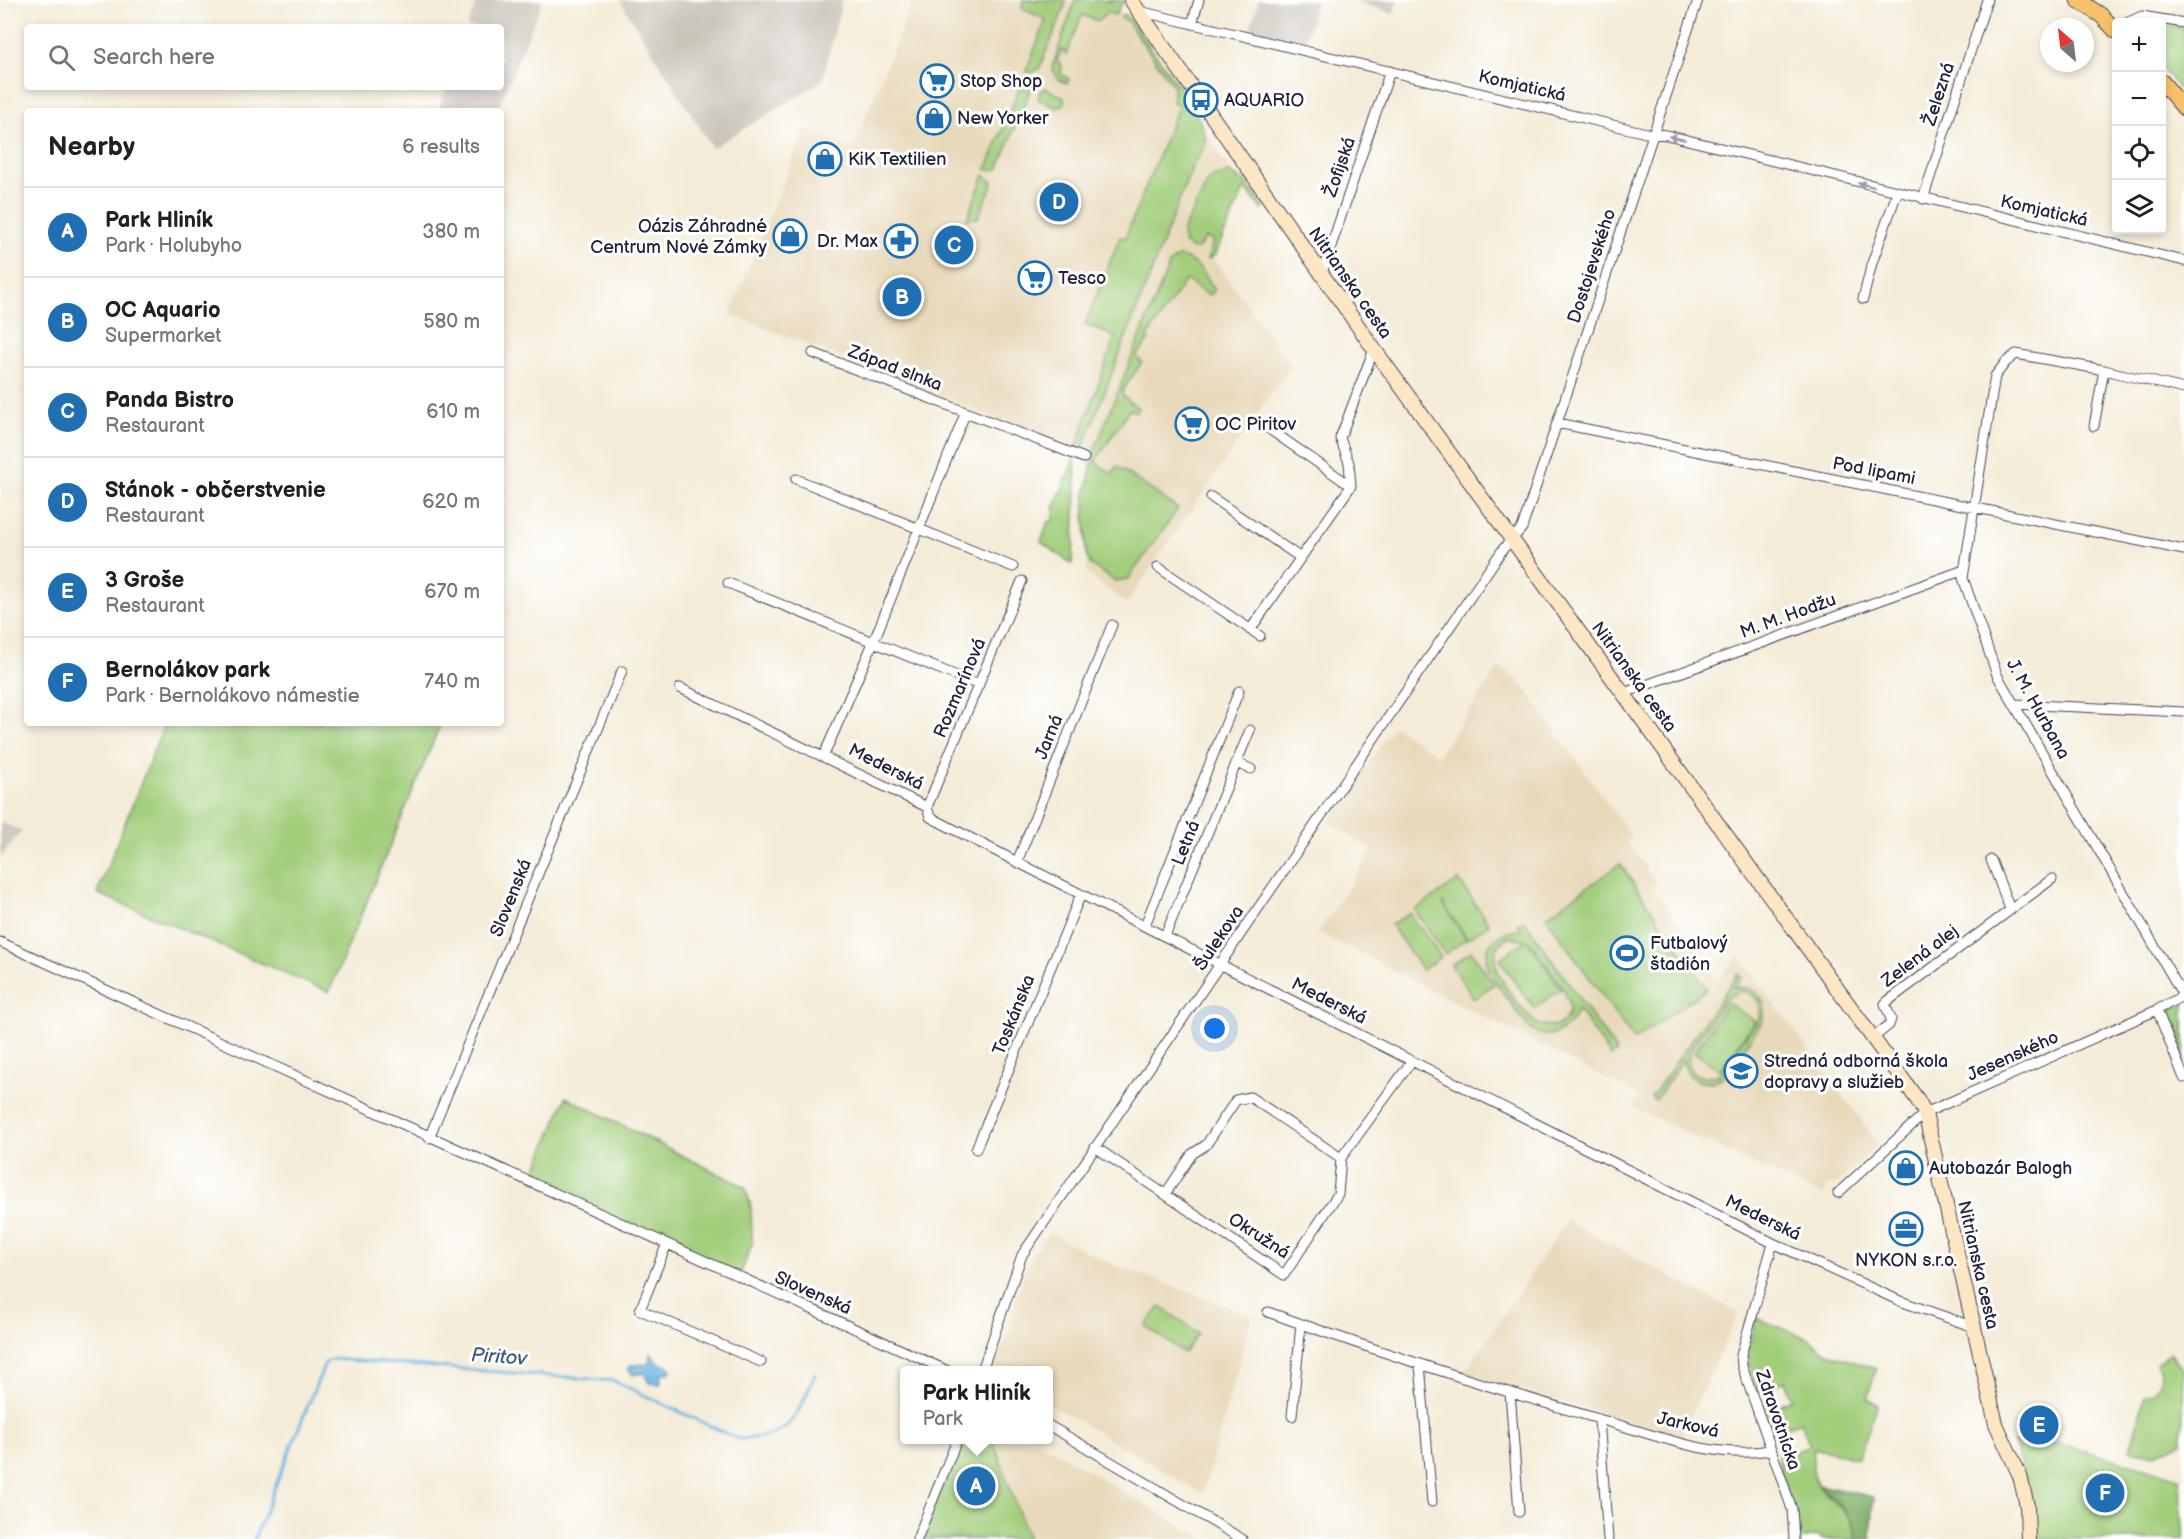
<!DOCTYPE html>
<meta charset="utf-8">
<style>
:root{--surface:#fff;--page:#f2f2f2;--text:#202124;--muted:#757577;--line:#e0e0e0;--accent:#1f6fb2}
body{margin:0;font-family:"Balsamiq Sans",sans-serif;background:var(--page);color:var(--text)}
.controls{position:absolute;right:18px;top:18px;display:grid;overflow:hidden;border-radius:6px;box-shadow:0 3px 9px #0003}
.controls button{width:54px;height:54px;display:grid;place-items:center;padding:0;border:0;border-bottom:2px solid var(--line);background:var(--surface);color:var(--text);font:30px sans-serif}
.compass{position:absolute;left:2040px;top:18px;width:54px;height:54px;border-radius:50%;background:var(--surface);box-shadow:0 3px 9px #0003;rotate:332deg}
.you{position:absolute;left:1215px;top:1029px;width:21px;height:21px;margin:-15px;border:4px solid #fff;border-radius:50%;background:#1a73e8;box-shadow:0 0 0 9px #1a73e833}
.badge{display:grid;place-items:center;width:39px;height:39px;border-radius:50%;background:var(--accent);color:#fff;font-size:20px;font-weight:700}
.pin{position:absolute;translate:-50% -50%;border:3px solid #fff;box-shadow:0 2px 6px #0006}
.popup{position:absolute;left:900px;top:1366px;width:153px;height:78px;box-sizing:border-box;display:grid;place-content:center;border-radius:6px;background:var(--surface);filter:drop-shadow(0 2px 4px #0005);font-size:20px;white-space:nowrap;color:var(--muted)}
.popup b{font-size:22px;color:var(--text)}
.popup::after{content:'';position:absolute;left:50%;top:100%;margin-left:-12px;border:12px solid transparent;border-top-color:var(--surface)}
.list{margin:0;padding:0;list-style:none}
h2{display:flex;justify-content:space-between;align-items:center;height:78px;margin:0;padding:0 24px;font-size:26px}
h2 small{font-size:20px;font-weight:400;color:var(--muted)}
.list li{display:grid;grid-template-columns:39px 1fr auto;gap:18px;align-items:center;box-sizing:border-box;height:90px;padding:0 24px;border-top:2px solid var(--line)}
.list b{display:block;font-size:22px;white-space:nowrap}
.list p{margin:0;font-size:20px;white-space:nowrap;color:var(--muted)}
.list em{font-size:20px;font-style:normal;color:var(--muted)}
.icon{flex:none;width:33px;height:33px;fill:none;stroke:currentColor;stroke-width:2;stroke-linecap:round;stroke-linejoin:round}
.map{position:relative;flex:none;width:2184px;height:1539px;overflow:hidden}
.search{position:absolute;background:var(--surface);box-shadow:0 3px 9px #0003;left:24px;top:24px;width:480px;height:66px;display:flex;align-items:center;gap:15px;box-sizing:border-box;padding:0 21px;border-radius:6px;color:var(--muted);font-size:22px}
.panel{position:absolute;background:var(--surface);box-shadow:0 3px 9px #0003;left:24px;top:108px;width:480px;height:618px;border-radius:6px}
.map>svg:first-child{display:block}
.built{fill:#e8d9ba}
.industrial{fill:#c9c3b8}
.green{fill:#a2ce7b;stroke:#62785b;stroke-width:1.5;fill-rule:evenodd}
.forest{fill:#81b16b;stroke:#526a53;stroke-width:1.5}
.water{fill:#63b1dd;stroke:#426a8c;stroke-width:1.5}
.lines{fill:none;stroke-linecap:round;stroke-linejoin:round}
.stream{stroke:#63b1dd;stroke-width:3}
.minor-casing{stroke:#424053;stroke-width:11}
.secondary-casing{stroke:#424053;stroke-width:16}
.primary-casing{stroke:#424053;stroke-width:17}
.minor{stroke:#fff;stroke-width:9}
.secondary{stroke:#fce6c4;stroke-width:14}
.primary{stroke:#f7c06b;stroke-width:15}
.oneway{fill:#9c9ca7}
.labels{text-anchor:middle;dominant-baseline:central;stroke-width:6;stroke-linejoin:round;paint-order:stroke}
.poi-label{font-size:18px;fill:#22223b;stroke:#fff;text-anchor:start}
.street-label{font-size:18px;fill:#22223b;stroke:#fff}
.water-label{font-size:20px;font-style:italic;fill:#3c5b7c;stroke:#fff}
</style>
<div class="map">
<svg width="2184" height="1539" viewBox="0 0 2184 1539">
<rect width="100%" height="100%" fill="#fff"/>
<filter id="ink" filterUnits="userSpaceOnUse"><feTurbulence type="fractalNoise" baseFrequency=".0167" numOctaves="2"/><feDisplacementMap in="SourceGraphic" scale="12" xChannelSelector="R" yChannelSelector="G"/><feConvolveMatrix kernelMatrix="1 2 1 2 8 2 1 2 1" color-interpolation-filters="sRGB"/></filter>
<filter id="wash" filterUnits="userSpaceOnUse"><feTurbulence type="fractalNoise" baseFrequency=".008" numOctaves="4" result="noise"/><feDisplacementMap in="SourceGraphic" scale="24" xChannelSelector="R" yChannelSelector="G"/><feGaussianBlur stdDeviation="1.35" result="paint"/><feColorMatrix in="noise" values="0 0 0 0 0 0 0 0 0 0 0 0 0 0 0 0 0 1.4 0 .05"/><feComposite in="paint" operator="in"/></filter>
<g filter="url(#wash)">
<rect width="100%" height="100%" fill="#f4ecd8"/>
<path class="built" d="M 913,0 L 1108,0 L 1127,20 L 1173,85 L 1242,187 L 1212,257 L 1291,365 L 1126,604 L 1087,573 L 1090,455 L 730,314 L 805,129 L 853,148 Z
M 1499,667 L 1519,680 L 1632,837 L 1626,841 L 1656,882 L 1652,885 L 1719,980 L 1738,955 L 1879,1144 L 1835,1185 L 1828,1184 L 1823,1196 L 1642,1112 L 1633,1106 L 1639,1096 L 1625,1088 L 1318,932 L 1373,851 L 1329,821 L 1394,726 L 1438,756 Z
M 1567,1221 L 1739,1313 L 1681,1437 L 1464,1373 Z
M 1049,1233 L 1110,1263 L 1252,1316 L 1203,1494 L 1048,1403 L 1048,1370 L 993,1368 L 1014,1323 L 1012,1321 L 1016,1298 L 1024,1275 L 1033,1255 Z
M 993,1440 L 1036,1440 L 1204,1539 L 1028,1539 Z"/>
<path class="industrial" d="M 477,0 L 543,0 L 497,111 L 438,111 L 446,87 L 501,87 L 501,27 L 467,27 Z
M 620,0 L 842,0 L 822,81 L 712,148 Z
M 1259,0 L 1317,0 L 1305,41 L 1250,29 Z
M 1354,0 L 1398,0 L 1393,14 Z
M 0,822 L 22,831 L 0,858 Z"/>
<path class="green" d="M 1023,0 L 1065,0 L 1065,6 L 1039,69 L 1031,73 L 1026,71 L 1046,20 L 1022,8 Z
M 1075,0 L 1126,1 L 1120,6 L 1116,15 L 1107,13 L 1098,21 L 1082,15 L 1066,55 L 1062,50 L 1057,60 L 1062,67 L 1061,74 L 1069,79 L 1067,83 L 1058,80 L 1052,68 Z
M 1123,14 L 1127,15 C 1143,38 1203,113 1205,137 C 1206,147 1200,154 1194,162 L 1084,445 L 1076,448 L 1115,337 L 1085,324 L 1120,237 L 1125,238 L 1179,105 L 1173,103 L 1173,85 L 1127,21 L 1121,18 Z
M 2162,23 L 2184,28 L 2184,94 L 2162,69 Z
M 1024,77 L 1034,81 L 998,169 L 986,170 Z
M 1045,88 L 1063,97 L 1065,102 L 1062,106 L 1057,108 L 1038,99 L 1041,90 Z
M 1229,173 L 1245,182 L 1265,207 L 1262,210 L 1245,188 L 1214,256 L 1208,259 L 1213,241 L 1205,238 L 1198,249 L 1191,248 L 1184,243 L 1182,232 L 1208,182 L 1215,176 Z
M 984,175 L 993,182 L 978,218 L 967,219 Z
M 1178,257 C 1194,257 1210,278 1214,292 L 1208,295 L 1186,280 L 1147,337 L 1149,339 L 1136,357 L 1142,362 L 1122,391 L 1123,396 L 1138,408 L 1135,412 L 1130,409 L 1095,462 L 1112,474 L 1117,466 L 1178,509 L 1128,579 L 1115,581 L 1091,565 L 1086,555 L 1085,500 L 1094,451 L 1170,263 Z
M 1074,459 C 1078,466 1074,551 1072,564 L 1041,542 L 1048,522 L 1054,520 L 1054,509 Z
M 165,723 L 441,723 L 329,992 L 97,893 Z
M 1620,864 L 1707,989 L 1634,1040 L 1546,917 Z
M 1459,880 L 1489,924 L 1467,939 L 1442,902 L 1466,939 L 1445,954 L 1415,910 Z
M 1410,913 L 1441,957 L 1422,970 L 1391,925 Z
M 1524,920 L 1617,1052 L 1611,1056 L 1578,1009 C 1571,1028 1551,1044 1531,1029 C 1522,1022 1515,1009 1508,999 C 1501,989 1492,979 1488,967 C 1480,944 1501,930 1522,930 L 1518,924 ZM 1510,937 L 1526,940 L 1499,959 L 1534,1008 L 1561,989 L 1528,941 C 1537,949 1544,961 1551,971 C 1563,988 1583,1011 1557,1026 L 1538,1025 C 1519,1007 1471,954 1510,937 Z
M 1471,951 L 1494,984 L 1474,999 L 1451,965 Z
M 1738,974 L 1741,977 L 1734,988 C 1750,985 1767,995 1764,1013 C 1763,1025 1752,1035 1746,1045 C 1735,1060 1722,1090 1699,1081 C 1689,1078 1685,1069 1683,1060 L 1655,1101 L 1651,1098 ZM 1740,991 C 1755,992 1763,1003 1759,1018 L 1718,1075 L 1705,1078 L 1693,1073 L 1688,1062 L 1691,1049 L 1728,997 Z
M 2184,1002 L 2184,1064 L 2167,1021 L 2168,1011 Z
M 1728,1003 L 1755,1021 L 1720,1070 L 1694,1052 Z
M 566,1097 L 745,1187 L 751,1206 L 752,1244 L 740,1275 L 532,1179 Z
M 1160,1306 L 1198,1334 L 1184,1353 L 1146,1326 Z
M 1756,1318 L 1809,1339 L 1827,1353 L 1876,1369 L 1867,1399 L 1878,1404 L 1858,1458 L 1814,1448 C 1813,1459 1811,1475 1818,1485 C 1832,1505 1856,1513 1856,1539 L 1821,1539 L 1820,1536 L 1797,1539 L 1778,1458 L 1779,1452 L 1784,1450 L 1786,1455 L 1810,1446 L 1801,1422 L 1770,1433 L 1762,1410 L 1764,1405 L 1768,1403 L 1771,1408 L 1792,1399 L 1785,1381 L 1756,1392 L 1747,1354 Z
M 2170,1353 L 2184,1371 L 2182,1442 L 2155,1454 L 2130,1450 L 2145,1395 L 2152,1393 L 2160,1383 L 2161,1370 L 2156,1364 Z
M 961,1440 L 993,1440 L 1028,1539 L 921,1539 Z
M 2014,1442 L 2057,1443 L 2179,1478 L 2184,1539 L 2034,1539 L 2033,1507 Z"/>
<path class="forest" d="M 1818,1485 L 1874,1497 L 1871,1539 L 1856,1539 C 1856,1516 1834,1500 1818,1485 Z"/>
<path class="water" d="M 650,1353 L 660,1364 L 669,1366 L 671,1370 L 669,1373 L 662,1373 L 660,1384 L 649,1383 L 644,1373 L 633,1375 L 628,1369 L 631,1365 L 649,1364 Z"/>
<g class="lines">
<path class="stream" d="M 254,1539 L 325,1363 L 333,1359 L 614,1381 L 738,1439 C 793,1438 796,1418 815,1374"/>
</g>
</g>
<g filter="url(#ink)">
<g class="lines">
<defs>
<path id="minor" d="M 1139,11 L 1646,133 L 1667,135 L 2184,261
M 2128,22 L 2142,16 L 2184,23
M 1192,24 L 1199,0
M 1923,199 L 1987,0
M 1322,273 L 1390,71
M 1863,299 L 1872,263 L 1897,193
M 813,353 L 1084,458
M 1259,422 L 1351,486
M 1557,423 L 2184,550
M 2094,426 L 2104,370
M 796,479 L 1013,567
M 1211,497 L 1301,558
M 1158,567 L 1260,636
M 728,583 L 979,685
M 1250,630 L 1351,486 L 1349,463 L 1340,438 L 1374,349
M 680,688 L 927,807 L 930,817 L 1017,862 L 1773,1243 L 1900,1301 L 1974,1327
M 1624,693 L 1964,570
M 2016,704 L 2184,712
M 824,755 L 873,643 L 965,414
M 1236,763 L 1251,769
M 927,807 L 1022,581
M 1991,860 L 2010,909
M 1017,862 L 1112,625
M 1145,925 L 1239,691
M 1165,936 L 1250,730
M 0,942 L 946,1370
M 2183,995 L 1997,675 L 1963,578 L 1995,376 L 2006,362 L 2016,354 L 2104,370 L 2184,389
M 2184,995 L 2157,1010 L 2184,1078
M 1873,1038 L 1889,1025 L 1891,1019 L 1885,1004 L 1888,1001 L 2052,879
M 429,1138 L 622,671
M 1095,1147 L 1284,1275 L 1338,1194 L 1341,1158 L 1412,1061
M 976,1149 L 1081,894
M 1166,1193 L 1192,1154 L 1206,1145 L 1236,1100 L 1250,1097 L 1341,1158
M 1838,1193 L 1925,1113 L 2157,1010
M 1773,1243 L 1741,1355 L 1742,1366 L 1792,1509 L 1794,1539
M 666,1246 L 640,1310 L 761,1362
M 1268,1312 C 1378,1352 1489,1387 1602,1420 C 1656,1435 1714,1460 1770,1450
M 1420,1365 L 1432,1502
M 982,1370 L 1022,1255 L 1503,549 L 1522,528 L 1698,0
M 1510,1392 L 1519,1512
M 1292,1416 L 1301,1324
M 1599,1419 L 1608,1539
M 1048,1425 L 1242,1539
M 917,1539 L 957,1440"/>
<path id="secondary" d="M 1131,0 L 1374,349 L 1917,1099 L 1925,1113 L 1996,1424 L 2020,1476 L 2027,1506 L 2028,1539"/>
<path id="primary" d="M 2078,0 L 2102,16 L 2116,31
M 2162,82 L 2184,108"/>
</defs>
<use href="#minor" class="minor-casing"/>
<use href="#secondary" class="secondary-casing"/>
<use href="#primary" class="primary-casing"/>
<use href="#minor" class="minor"/>
<use href="#secondary" class="secondary"/>
<use href="#primary" class="primary"/>
</g>
<defs><path id="oneway-solid" d="M-6-.8H1V-3.2L6.5 0L1 3.2V.8H-6Z" transform="scale(1.5)"/></defs>
<g class="oneway">
<use href="#oneway-solid" transform="translate(1677 138) rotate(-166)"/>
<use href="#oneway-solid" transform="translate(1866 185) rotate(-166)"/>
</g>
</g>
<defs>
<symbol id="supermarket-ring" viewBox="-11 -11 22 22"><circle r="9.5" fill="#fff" stroke="#1f6fb2" stroke-width="1.5"/><path d="M-6-5.5h2.5l.6 2H6L4.5 2H-2.5L-4.4-4H-6ZM-1.5 3.2a1.3 1.3 0 1 0 .1 0ZM3 3.2a1.3 1.3 0 1 0 .1 0Z" fill="#1f6fb2"/></symbol>
<symbol id="bus-ring" viewBox="-11 -11 22 22"><circle r="9.5" fill="#fff" stroke="#1f6fb2" stroke-width="1.5"/><path d="M-5-6H5V4H4V6H2V4H-2V6H-4V4H-5ZM-3.5-4V0h7V-4ZM-3.5 1.2v1.5H-2V1.2ZM2 1.2v1.5H3.5V1.2Z" fill="#1f6fb2"/></symbol>
<symbol id="shop-ring" viewBox="-11 -11 22 22"><circle r="9.5" fill="#fff" stroke="#1f6fb2" stroke-width="1.5"/><path d="M-5-2.5h2.3a2.7 3.5 0 0 1 5.4 0H5L5.5 6h-11ZM-1.5-2.5h3a1.5 2.3 0 0 0-3 0Z" fill="#1f6fb2"/></symbol>
<symbol id="pharmacy-ring" viewBox="-11 -11 22 22"><circle r="9.5" fill="#fff" stroke="#1f6fb2" stroke-width="1.5"/><path d="M-2-6h4v4h4v4h-4v4h-4v-4h-4v-4h4Z" fill="#1f6fb2"/></symbol>
<symbol id="stadium-ring" viewBox="-11 -11 22 22"><circle r="9.5" fill="#fff" stroke="#1f6fb2" stroke-width="1.5"/><path d="M0-5a6.5 5 0 1 0 0 10a6.5 5 0 1 0 0-10ZM-3.5-1.8h7v3.6h-7Z" fill="#1f6fb2"/></symbol>
<symbol id="school-ring" viewBox="-11 -11 22 22"><circle r="9.5" fill="#fff" stroke="#1f6fb2" stroke-width="1.5"/><path d="M0-5L7-2L0 1L-7-2ZM-4 1L0 2.5L4 1V4Q0 6-4 4Z" fill="#1f6fb2"/></symbol>
<symbol id="office-ring" viewBox="-11 -11 22 22"><circle r="9.5" fill="#fff" stroke="#1f6fb2" stroke-width="1.5"/><path d="M-6-3h4V-5.5h4V-3h4V5H-6ZM-1-4.5V-3h2v-1.5ZM-6 0V1H6V0Z" fill="#1f6fb2"/></symbol>
</defs>
<g fill-rule="evenodd">
<use href="#supermarket-ring" x="918" y="62" width="38" height="38"/>
<use href="#bus-ring" x="1182" y="81" width="38" height="38"/>
<use href="#shop-ring" x="915" y="99" width="38" height="38"/>
<use href="#shop-ring" x="806" y="140" width="38" height="38"/>
<use href="#shop-ring" x="771" y="217" width="38" height="38"/>
<use href="#pharmacy-ring" x="882" y="222" width="38" height="38"/>
<use href="#supermarket-ring" x="1016" y="259" width="38" height="38"/>
<use href="#supermarket-ring" x="1173" y="405" width="38" height="38"/>
<use href="#stadium-ring" x="1608" y="934" width="38" height="38"/>
<use href="#school-ring" x="1722" y="1052" width="38" height="38"/>
<use href="#shop-ring" x="1887" y="1149" width="38" height="38"/>
<use href="#office-ring" x="1887" y="1210" width="38" height="38"/>
</g>
<g class="labels">
<g class="poi-label">
<text x="960" y="81">Stop Shop</text>
<text x="1224" y="100">AQUARIO</text>
<text x="957" y="118">New Yorker</text>
<text x="848" y="159">KiK Textilien</text>
<text x="767" y="226" text-anchor="end">Oázis Záhradné<tspan x="767" dy="21">Centrum Nové Zámky</tspan></text>
<text x="878" y="241" text-anchor="end">Dr. Max</text>
<text x="1058" y="278">Tesco</text>
<text x="1215" y="424">OC Piritov</text>
<text x="1650" y="943">Futbalový<tspan x="1650" dy="21">štadión</tspan></text>
<text x="1764" y="1061">Stredná odborná škola<tspan x="1764" dy="21">dopravy a služieb</tspan></text>
<text x="1929" y="1168">Autobazár Balogh</text>
<text x="1906" y="1260" text-anchor="middle">NYKON s.r.o.</text>
</g>
<g class="street-label">
<text transform="translate(1522 86) rotate(13)">Komjatická</text>
<text transform="translate(1939 94) rotate(-72)">Železná</text>
<text transform="translate(1340 167) rotate(-71)">Žofijská</text>
<text transform="translate(2044 211) rotate(13)">Komjatická</text>
<text transform="translate(1592 266) rotate(-72)">Dostojevského</text>
<text transform="translate(1350 283) rotate(55)">Nitrianska cesta</text>
<text transform="translate(895 368) rotate(21)">Západ slnka</text>
<text transform="translate(1874 471) rotate(11)">Pod lipami</text>
<text transform="translate(1788 616) rotate(-20)">M. M. Hodžu</text>
<text transform="translate(1634 677) rotate(54)">Nitrianska cesta</text>
<text transform="translate(960 688) rotate(-67)">Rozmarínová</text>
<text transform="translate(2038 709) rotate(61)">J. M. Hurbana</text>
<text transform="translate(1049 737) rotate(-68)">Jarná</text>
<text transform="translate(886 767) rotate(27)">Mederská</text>
<text transform="translate(1186 843) rotate(-68)">Letná</text>
<text transform="translate(511 898) rotate(-68)">Slovenská</text>
<text transform="translate(1219 938) rotate(-56)">Šulekova</text>
<text transform="translate(1920 956) rotate(-37)">Zelená alej</text>
<text transform="translate(1329 1001) rotate(27)">Mederská</text>
<text transform="translate(1014 1015) rotate(-68)">Toskánska</text>
<text transform="translate(2013 1056) rotate(-24)">Jesenského</text>
<text transform="translate(1763 1218) rotate(26)">Mederská</text>
<text transform="translate(1259 1236) rotate(33)">Okružná</text>
<text transform="translate(1978 1265) rotate(77)">Nitrianska cesta</text>
<text transform="translate(813 1293) rotate(24)">Slovenská</text>
<text transform="translate(1778 1420) rotate(71)">Zdravotnícka</text>
<text transform="translate(1688 1425) rotate(13)">Jarková</text>
</g>
<g class="water-label">
<text transform="translate(499 1357) rotate(4)">Piritov</text>
</g>
</g>
</svg>
<div class="controls">
<button>+</button>
<button>−</button>
<button><svg class="icon" aria-label="locate" viewBox="0 0 24 24"><circle cx="12" cy="12" r="6"/><path d="M12 2v4M12 18v4M2 12h4M18 12h4"/></svg></button>
<button><svg class="icon" aria-label="layers" viewBox="0 0 24 24"><path d="M12 4l9 5-9 5-9-5zM3 14l9 5 9-5"/></svg></button>
</div>
<svg class="compass" viewBox="-18 -18 36 36"><path d="M0-13l5 13h-10z" fill="#e53935"/><path d="M0 13l5-13h-10z" fill="#757577"/></svg>
<div class="you"></div>
<div class="pin badge" style="left:976px;top:1486px">A</div>
<div class="popup"><b>Park Hliník</b>Park</div>
<div class="pin badge" style="left:902px;top:297px">B</div>
<div class="pin badge" style="left:954px;top:245px">C</div>
<div class="pin badge" style="left:1059px;top:202px">D</div>
<div class="pin badge" style="left:2039px;top:1425px">E</div>
<div class="pin badge" style="left:2105px;top:1493px">F</div>
<div class="search"><svg class="icon" aria-label="search" viewBox="0 0 24 24"><circle cx="10" cy="10" r="6"/><path d="M15 15l6 6"/></svg>Search here</div>
<section class="panel">
<h2>Nearby<small>6 results</small></h2>
<ul class="list">
<li><span class="badge">A</span><div><b>Park Hliník</b><p>Park · Holubyho</p></div><em>380 m</em></li>
<li><span class="badge">B</span><div><b>OC Aquario</b><p>Supermarket</p></div><em>580 m</em></li>
<li><span class="badge">C</span><div><b>Panda Bistro</b><p>Restaurant</p></div><em>610 m</em></li>
<li><span class="badge">D</span><div><b>Stánok - občerstvenie</b><p>Restaurant</p></div><em>620 m</em></li>
<li><span class="badge">E</span><div><b>3 Groše</b><p>Restaurant</p></div><em>670 m</em></li>
<li><span class="badge">F</span><div><b>Bernolákov park</b><p>Park · Bernolákovo námestie</p></div><em>740 m</em></li>
</ul>
</section>
</div>
